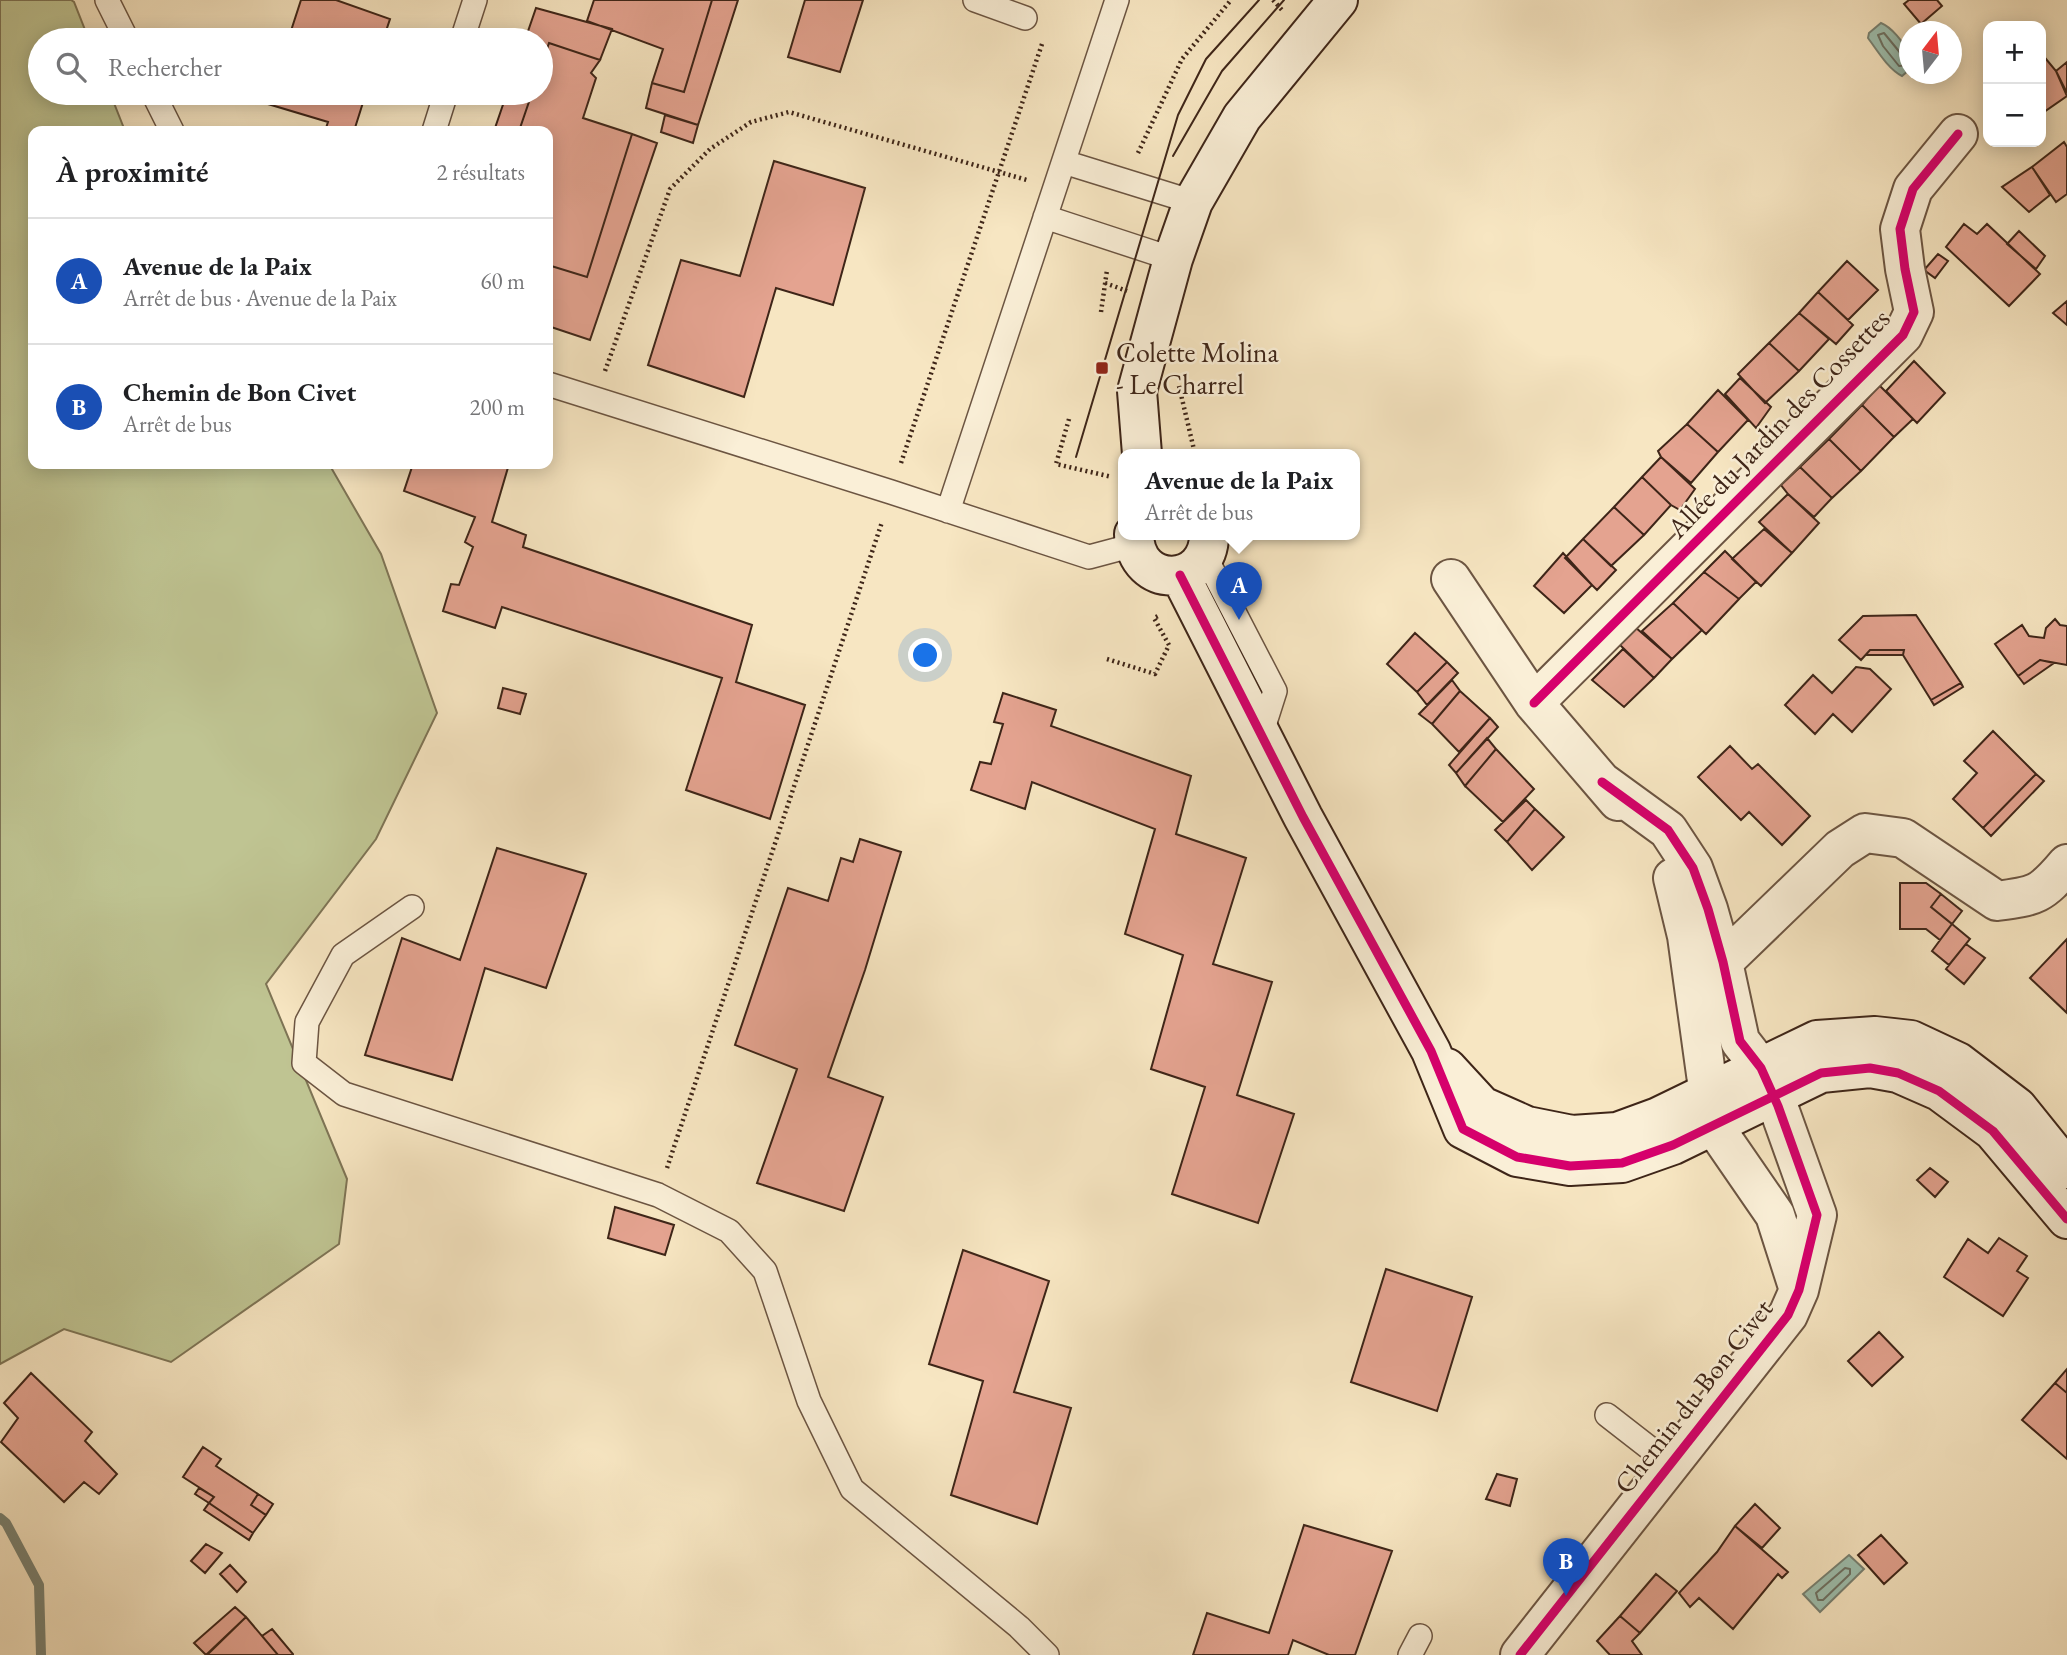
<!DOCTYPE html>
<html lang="fr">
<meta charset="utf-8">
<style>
:root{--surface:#fff;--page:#f2f2f2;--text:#202124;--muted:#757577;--line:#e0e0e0;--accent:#d93025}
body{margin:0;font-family:"EB Garamond",serif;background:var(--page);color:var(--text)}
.controls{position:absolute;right:21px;top:21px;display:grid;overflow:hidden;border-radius:14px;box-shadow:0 4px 18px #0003}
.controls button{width:63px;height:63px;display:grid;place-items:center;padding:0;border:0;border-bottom:2px solid var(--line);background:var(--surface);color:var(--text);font:35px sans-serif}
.compass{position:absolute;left:1899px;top:21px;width:63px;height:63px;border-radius:50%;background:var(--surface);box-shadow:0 4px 18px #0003;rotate:16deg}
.you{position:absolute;left:926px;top:656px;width:24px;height:24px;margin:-18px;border:5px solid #fff;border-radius:50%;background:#1a73e8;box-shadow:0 0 0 10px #1a73e833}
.badge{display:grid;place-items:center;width:46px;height:46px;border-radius:50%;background:var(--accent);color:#fff;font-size:23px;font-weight:700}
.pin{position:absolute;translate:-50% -58px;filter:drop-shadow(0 2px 4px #0008)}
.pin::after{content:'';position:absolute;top:37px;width:24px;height:21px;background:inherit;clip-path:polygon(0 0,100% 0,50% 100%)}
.popup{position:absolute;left:1118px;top:449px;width:242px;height:91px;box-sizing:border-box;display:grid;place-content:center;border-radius:14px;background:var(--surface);filter:drop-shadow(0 2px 5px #0005);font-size:23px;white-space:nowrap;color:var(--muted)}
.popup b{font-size:26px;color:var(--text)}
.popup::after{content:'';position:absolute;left:50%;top:100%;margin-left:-14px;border:14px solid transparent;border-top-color:var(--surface)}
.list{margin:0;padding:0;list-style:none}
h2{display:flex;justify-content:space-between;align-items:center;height:91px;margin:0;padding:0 28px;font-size:30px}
h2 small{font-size:23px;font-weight:400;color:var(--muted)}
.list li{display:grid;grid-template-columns:46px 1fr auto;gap:21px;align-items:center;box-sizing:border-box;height:126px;padding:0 28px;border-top:2px solid var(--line)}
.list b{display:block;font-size:26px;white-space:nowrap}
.list p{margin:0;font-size:23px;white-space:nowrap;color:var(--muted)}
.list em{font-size:23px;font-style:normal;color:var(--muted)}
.icon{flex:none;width:38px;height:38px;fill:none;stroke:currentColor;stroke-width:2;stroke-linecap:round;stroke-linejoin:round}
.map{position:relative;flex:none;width:2067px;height:1655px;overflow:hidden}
.search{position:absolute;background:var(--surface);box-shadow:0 4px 18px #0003;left:28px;top:28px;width:525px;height:77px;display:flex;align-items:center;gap:18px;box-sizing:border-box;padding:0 24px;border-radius:38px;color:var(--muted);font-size:26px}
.panel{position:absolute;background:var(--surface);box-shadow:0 4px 18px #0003;left:28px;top:126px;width:525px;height:343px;border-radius:14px}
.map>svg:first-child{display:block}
.green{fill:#bfc492;stroke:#7e7455;stroke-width:2}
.water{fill:#9ec0af;stroke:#788273;stroke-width:2}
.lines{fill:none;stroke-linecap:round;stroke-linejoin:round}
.shore{stroke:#6e7264;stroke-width:2}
.stream{stroke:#788273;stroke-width:10}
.building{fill:#e4a390;stroke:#3e2518;stroke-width:2}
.lane-casing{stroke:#6c5542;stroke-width:26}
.street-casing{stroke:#6c5542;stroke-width:42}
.secondary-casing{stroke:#3e2518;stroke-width:42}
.path{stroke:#3e2518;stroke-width:4.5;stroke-dasharray:2 3.5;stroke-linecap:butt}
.lane{stroke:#faefd7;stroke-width:23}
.street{stroke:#faefd7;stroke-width:38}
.secondary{stroke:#faefd7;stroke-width:38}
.tram{stroke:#3e2518;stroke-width:2}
.cycleway-casing{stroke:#faefd7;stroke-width:13}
.cycleway{stroke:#d6006c;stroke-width:9}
.poi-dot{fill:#8f2418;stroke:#faefd7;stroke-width:2.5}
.labels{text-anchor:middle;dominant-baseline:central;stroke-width:5;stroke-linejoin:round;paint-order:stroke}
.poi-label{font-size:28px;fill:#3e2518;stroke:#faefd7;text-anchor:start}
.street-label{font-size:28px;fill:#3e2518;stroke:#faefd7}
</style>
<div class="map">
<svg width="2067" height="1655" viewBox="0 0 2067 1655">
<rect width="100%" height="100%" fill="#f7e6c2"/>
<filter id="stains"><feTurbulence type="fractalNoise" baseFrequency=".00286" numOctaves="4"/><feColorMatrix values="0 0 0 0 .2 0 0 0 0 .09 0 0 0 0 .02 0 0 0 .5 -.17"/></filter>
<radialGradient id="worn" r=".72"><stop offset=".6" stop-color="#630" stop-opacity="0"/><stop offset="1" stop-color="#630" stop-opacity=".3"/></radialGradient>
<path class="green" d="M 0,0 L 71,0 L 74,2 L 89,40 L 40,40 L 40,93 L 110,93 L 125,131 L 33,131 L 33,464 L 329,464 L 381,554 L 437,713 L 376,839 L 266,984 L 347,1179 L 339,1244 L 171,1362 L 64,1329 L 0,1364 Z"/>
<path class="water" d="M 1881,23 C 1891,27 1904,42 1908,53 C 1910,58 1909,65 1909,70 L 1902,76 C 1888,69 1877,50 1868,38 L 1869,33 Z
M 1849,1555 L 1864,1569 L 1820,1612 L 1803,1594 Z"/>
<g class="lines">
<path class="shore" d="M 1910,57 L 1902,55 L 1884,33 L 1878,35 L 1883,46 L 1899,66 L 1910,65
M 1845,1568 L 1850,1569 L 1850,1574 L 1823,1600 L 1818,1600 L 1816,1593 Z"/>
<path class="stream" d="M 0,1518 L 6,1523 L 39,1585 L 41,1655"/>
</g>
<path class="building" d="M 301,0 L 336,0 L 390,19 L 383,40 L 288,40 Z
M 594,0 L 712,0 L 684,92 L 652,83 L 663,49 L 587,21 Z
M 712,0 L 738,0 L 698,125 L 646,108 L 652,83 L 684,92 Z
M 805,0 L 863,0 L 840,72 L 788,57 Z
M 1909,0 L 1937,0 L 1942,6 L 1921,24 L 1904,4 Z
M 536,8 L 612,29 L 600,60 L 549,43 L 541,67 L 541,40 L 525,40 Z
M 549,43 L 600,60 L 591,73 L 596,78 L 583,118 L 632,134 L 587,277 L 548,265 L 548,131 L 519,131 L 532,93 L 541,93 L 541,67 Z
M 2046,59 L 2056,71 L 2067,96 L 2041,114 L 2041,63 Z
M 2067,62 L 2067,93 L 2056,71 Z
M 272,93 L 366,93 L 354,131 L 325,131 L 328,122 L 268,104 Z
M 507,93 L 532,93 L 519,131 L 494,131 Z
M 665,115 L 698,125 L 693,143 L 661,132 Z
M 632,134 L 657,143 L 590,340 L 548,326 L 548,265 L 587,277 Z
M 2064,142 L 2067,147 L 2067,194 L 2056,202 L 2032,167 Z
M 774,161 L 865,188 L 833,305 L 776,288 L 744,397 L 648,365 L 681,260 L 740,276 Z
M 2032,167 L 2050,195 L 2029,212 L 2002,187 Z
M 1964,224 L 1977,234 L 1987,224 L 2040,274 L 2009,306 L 1946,247 Z
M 2019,231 L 2045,256 L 2036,269 L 2007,244 Z
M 1938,254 L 1948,261 L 1935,278 L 1924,270 Z
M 1847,261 L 1878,290 L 1848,320 L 1818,292 Z
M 1818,292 L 1853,325 L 1836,344 L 1799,313 Z
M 2067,301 L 2067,325 L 2053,313 Z
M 1799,313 L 1829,339 L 1799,371 L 1769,343 Z
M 1769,343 L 1799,371 L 1765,403 L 1738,374 Z
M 1914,361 L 1945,393 L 1917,423 L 1886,391 Z
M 1740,378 L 1771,407 L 1756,428 L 1725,394 Z
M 1879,385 L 1913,419 L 1894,437 L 1862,405 Z
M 1718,390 L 1748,420 L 1718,452 L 1687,424 Z
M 1862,405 L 1894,437 L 1861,471 L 1829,439 Z
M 1687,424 L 1718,452 L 1691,483 L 1661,457 L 1658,451 Z
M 1829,439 L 1861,471 L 1832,498 L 1800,467 Z
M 1661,457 L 1695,489 L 1680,510 L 1671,505 L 1642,477 Z
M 413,464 L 509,464 L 492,522 L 526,535 L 523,547 L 752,625 L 736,682 L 805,705 L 770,819 L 686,790 L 722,678 L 502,607 L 495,628 L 443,611 L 451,584 L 459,585 L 473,547 L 465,542 L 475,517 L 404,491 Z
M 1800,467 L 1832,498 L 1814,517 L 1788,494 L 1781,485 Z
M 1642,477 L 1671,505 L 1644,535 L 1614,507 Z
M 1788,494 L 1819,523 L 1792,553 L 1759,522 Z
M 1614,507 L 1644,535 L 1611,566 L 1583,539 Z
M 1764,529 L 1792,553 L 1761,586 L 1732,559 Z
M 1583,539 L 1616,570 L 1597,590 L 1565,558 Z
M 1725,551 L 1756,582 L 1739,599 L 1704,572 Z
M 1563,553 L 1592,585 L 1564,613 L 1534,586 Z
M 1704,572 L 1739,599 L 1706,634 L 1673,603 Z
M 1673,603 L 1702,630 L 1672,659 L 1642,631 Z
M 1916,615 L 1961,683 L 1931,700 L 1903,655 L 1904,650 L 1870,650 L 1861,660 L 1839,640 L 1863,616 Z
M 2055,619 L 2060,625 L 2067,626 L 2067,665 L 2040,660 L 2018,676 L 1995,644 L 2022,625 L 2029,636 L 2044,638 L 2046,628 Z
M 1635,627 L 1672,659 L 1654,678 L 1620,645 Z
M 1415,633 L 1447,662 L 1417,692 L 1387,664 Z
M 1623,649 L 1654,678 L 1624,707 L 1592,680 Z
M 1870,650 L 1904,650 L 1903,655 L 1866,655 Z
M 2040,660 L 2054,663 L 2024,684 L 2018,676 Z
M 1447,662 L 1458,673 L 1427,705 L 1417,692 Z
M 1856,667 L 1870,669 L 1891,689 L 1852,732 L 1833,714 L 1815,734 L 1785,705 L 1813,675 L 1832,693 Z
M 1452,680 L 1460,691 L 1432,724 L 1419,714 Z
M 1961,683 L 1963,687 L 1934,705 L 1931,700 Z
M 503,688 L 526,694 L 520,714 L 498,708 Z
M 1460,691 L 1490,718 L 1459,752 L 1432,724 Z
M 1003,693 L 1056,710 L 1051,726 L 1191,776 L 1176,834 L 1246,858 L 1213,964 L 1272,982 L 1237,1095 L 1294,1114 L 1258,1223 L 1172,1194 L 1205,1087 L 1151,1069 L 1183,955 L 1125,934 L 1155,829 L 1032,782 L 1025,809 L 971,790 L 980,762 L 991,764 L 1003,724 L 994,722 Z
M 1490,718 L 1498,727 L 1456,773 L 1449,765 Z
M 1993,731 L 2036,774 L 1983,828 L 1953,799 L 1977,773 L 1964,761 Z
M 1487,738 L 1496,749 L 1465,786 L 1456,773 Z
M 1730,746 L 1752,769 L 1758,764 L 1810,816 L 1782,845 L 1749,812 L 1741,820 L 1698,777 Z
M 1496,749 L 1534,789 L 1503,822 L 1465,786 Z
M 2036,774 L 2044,781 L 1991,836 L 1983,828 Z
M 1526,800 L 1535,809 L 1507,842 L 1495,830 Z
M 1535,809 L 1564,837 L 1532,870 L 1507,842 Z
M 860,839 L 901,852 L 865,970 L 828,1077 L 883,1097 L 844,1211 L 757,1183 L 797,1069 L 735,1045 L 788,888 L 828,901 L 841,858 L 853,862 Z
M 497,848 L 586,874 L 546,988 L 485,968 L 452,1080 L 365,1055 L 402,938 L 460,960 Z
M 1900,883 L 1926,883 L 1941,894 L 1931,907 L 1952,924 L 1940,940 L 1926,929 L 1900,929 Z
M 1941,894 L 1962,911 L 1952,924 L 1931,907 Z
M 1952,924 L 1970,939 L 1949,965 L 1932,951 Z
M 2067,939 L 2067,1013 L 2030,978 Z
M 1966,944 L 1985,958 L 1964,984 L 1946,969 Z
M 1930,1168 L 1948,1182 L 1935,1197 L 1917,1180 Z
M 615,1207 L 674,1225 L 665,1255 L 608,1238 Z
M 1999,1238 L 2027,1256 L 2017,1271 L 2028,1278 L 2003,1316 L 1944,1277 L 1968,1239 L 1988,1253 Z
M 963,1250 L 1049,1281 L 1014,1392 L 1071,1408 L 1037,1524 L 951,1495 L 983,1381 L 929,1364 Z
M 1386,1269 L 1472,1297 L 1437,1411 L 1351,1382 Z
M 1879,1332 L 1903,1357 L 1872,1386 L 1848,1361 Z
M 2067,1369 L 2067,1393 L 2055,1383 Z
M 31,1373 L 92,1432 L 85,1441 L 117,1474 L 99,1494 L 84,1482 L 64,1502 L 1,1442 L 18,1418 L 4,1403 Z
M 2055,1383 L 2067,1393 L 2067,1459 L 2022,1420 Z
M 203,1447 L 221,1459 L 216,1466 L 258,1494 L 251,1505 L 266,1515 L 253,1533 L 209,1503 L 214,1497 L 183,1477 Z
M 1497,1474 L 1517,1479 L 1510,1506 L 1486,1499 Z
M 199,1488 L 214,1497 L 209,1503 L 195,1494 Z
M 258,1494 L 273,1504 L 266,1515 L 251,1505 Z
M 209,1503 L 253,1533 L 249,1540 L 204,1510 Z
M 1755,1504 L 1780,1528 L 1762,1548 L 1735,1526 Z
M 1304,1525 L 1392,1551 L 1355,1655 L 1329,1655 L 1293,1640 L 1288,1655 L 1193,1655 L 1207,1613 L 1269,1633 Z
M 1735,1526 L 1788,1572 L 1782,1578 L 1778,1574 L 1733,1629 L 1699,1598 L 1690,1607 L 1679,1593 L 1717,1552 Z
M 1881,1535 L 1907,1563 L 1884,1584 L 1858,1555 Z
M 206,1544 L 222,1553 L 205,1573 L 191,1561 Z
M 230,1565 L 246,1582 L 237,1592 L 220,1574 Z
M 1656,1574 L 1677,1591 L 1640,1633 L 1620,1616 Z
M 235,1607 L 246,1617 L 206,1655 L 194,1643 Z
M 1620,1616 L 1640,1633 L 1632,1641 L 1642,1655 L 1610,1655 L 1597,1641 Z
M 246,1617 L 278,1655 L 207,1655 Z
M 272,1629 L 293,1654 L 293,1655 L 278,1655 L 262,1636 Z"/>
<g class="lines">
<defs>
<path id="lane" d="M 107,0 L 127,40
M 975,0 L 1025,18
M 462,40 L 475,0
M 153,93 L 172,131
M 434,131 L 446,93
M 1064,162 L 1193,202
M 1045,217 L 1173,259
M 548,384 L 891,492 L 1089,557 L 1134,545
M 948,511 L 1117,0
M 1205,556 L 1275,691 L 1261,735
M 412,907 L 343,955 L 307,1022 L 304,1063 L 344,1094 L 658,1195 L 729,1231 L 765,1271 L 809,1401 L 852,1489 L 1019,1627 L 1047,1655
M 1607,1415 L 1670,1464
M 1410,1655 L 1420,1636"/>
<path id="street" d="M 1451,579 L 1534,703 L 1618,801
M 1534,703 L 1903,335 L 1914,312 L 1905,269 L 1900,229 L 1913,189 L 1958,134
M 1673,878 L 1687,936 L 1713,1125 L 1775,1215 L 1799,1290
M 1723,962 L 1840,849 L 1865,833 L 1903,838 L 1997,901 C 2036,896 2041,895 2067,864
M 1520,1655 L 1788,1315 L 1799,1290 L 1817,1215 L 1778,1106 L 1761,1068 L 1740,1041 L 1723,962 L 1708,909 L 1693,868 L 1668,830 L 1602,782"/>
<path id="secondary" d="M 1142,454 L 1137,391 L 1173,259 L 1193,202 L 1242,117 L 1338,0
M 1134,534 C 1135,591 1210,588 1209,534
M 1180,575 L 1303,817 L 1431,1051 L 1463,1129 L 1517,1157 L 1570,1166 L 1622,1163 L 1673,1145 L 1821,1073 L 1870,1068 L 1898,1073 L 1939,1091 L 1993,1131 L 2067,1219
M 1447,1068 L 1482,1106 L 1527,1126 L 1572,1135 L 1617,1132 L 1658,1117 L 1817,1040 L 1875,1036 L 1911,1040 L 1958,1062 L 2017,1107 L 2067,1169"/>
</defs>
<use href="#lane" class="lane-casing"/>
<use href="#street" class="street-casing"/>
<use href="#secondary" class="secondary-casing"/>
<path class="path" d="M 1273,0 L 1282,10
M 1138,153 L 1182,59 L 1231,0
M 1105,283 L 1127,291
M 1101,312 L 1107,270
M 605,371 L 670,189 L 710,149 L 751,122 L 789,112 L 1027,180
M 1179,386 L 1195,454
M 1069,419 L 1056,464 L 1112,477
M 901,463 L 1042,44
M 1107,659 L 1155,674 L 1169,645 L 1154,618 L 1158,616
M 667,1168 L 882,522"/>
<use href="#lane" class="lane"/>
<use href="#street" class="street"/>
<use href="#secondary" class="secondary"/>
<path class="tram" d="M 1173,156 L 1222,71 L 1284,0
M 1076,457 L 1178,115 L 1206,59 L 1259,0"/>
<defs>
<path id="cycleway" d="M 1180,575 L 1303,817 L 1431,1051 L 1463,1129 L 1517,1157 L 1570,1166 L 1622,1163 L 1673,1145 L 1821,1073 L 1870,1068 L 1898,1073 L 1939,1091 L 1993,1131 L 2067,1219
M 1534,703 L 1903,335 L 1914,312 L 1905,269 L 1900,229 L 1913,189 L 1958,134
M 1520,1655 L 1788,1315 L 1799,1290 L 1817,1215 L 1778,1106 L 1761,1068 L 1740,1041 L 1723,962 L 1708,909 L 1693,868 L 1668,830 L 1602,782"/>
</defs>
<use href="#cycleway" class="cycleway-casing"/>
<use href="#cycleway" class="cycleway"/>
</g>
<rect class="poi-dot" x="1095" y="361" width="14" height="14" rx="3.5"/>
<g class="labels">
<g class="poi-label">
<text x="1116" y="352">Colette Molina<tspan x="1116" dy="32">- Le Charrel</tspan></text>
</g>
<g class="street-label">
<text transform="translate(1778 423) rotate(-46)">Allée du Jardin des Cossettes</text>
<text transform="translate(1693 1396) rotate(-52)">Chemin du Bon Civet</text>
</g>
</g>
<rect width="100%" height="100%" filter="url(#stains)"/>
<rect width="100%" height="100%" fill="url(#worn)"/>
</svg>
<div class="controls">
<button>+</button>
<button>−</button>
</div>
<svg class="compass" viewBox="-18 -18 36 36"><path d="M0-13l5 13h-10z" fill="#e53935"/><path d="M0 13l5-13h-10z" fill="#757577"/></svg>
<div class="you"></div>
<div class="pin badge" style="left:1239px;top:620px;background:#1a4fb4">A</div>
<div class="popup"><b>Avenue de la Paix</b>Arrêt de bus</div>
<div class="pin badge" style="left:1566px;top:1596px;background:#1a4fb4">B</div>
<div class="search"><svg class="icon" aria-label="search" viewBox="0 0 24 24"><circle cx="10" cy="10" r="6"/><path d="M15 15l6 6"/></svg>Rechercher</div>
<section class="panel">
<h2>À proximité<small>2 résultats</small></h2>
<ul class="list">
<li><span class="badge" style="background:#1a4fb4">A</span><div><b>Avenue de la Paix</b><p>Arrêt de bus · Avenue de la Paix</p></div><em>60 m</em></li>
<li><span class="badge" style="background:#1a4fb4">B</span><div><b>Chemin de Bon Civet</b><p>Arrêt de bus</p></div><em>200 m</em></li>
</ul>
</section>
</div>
